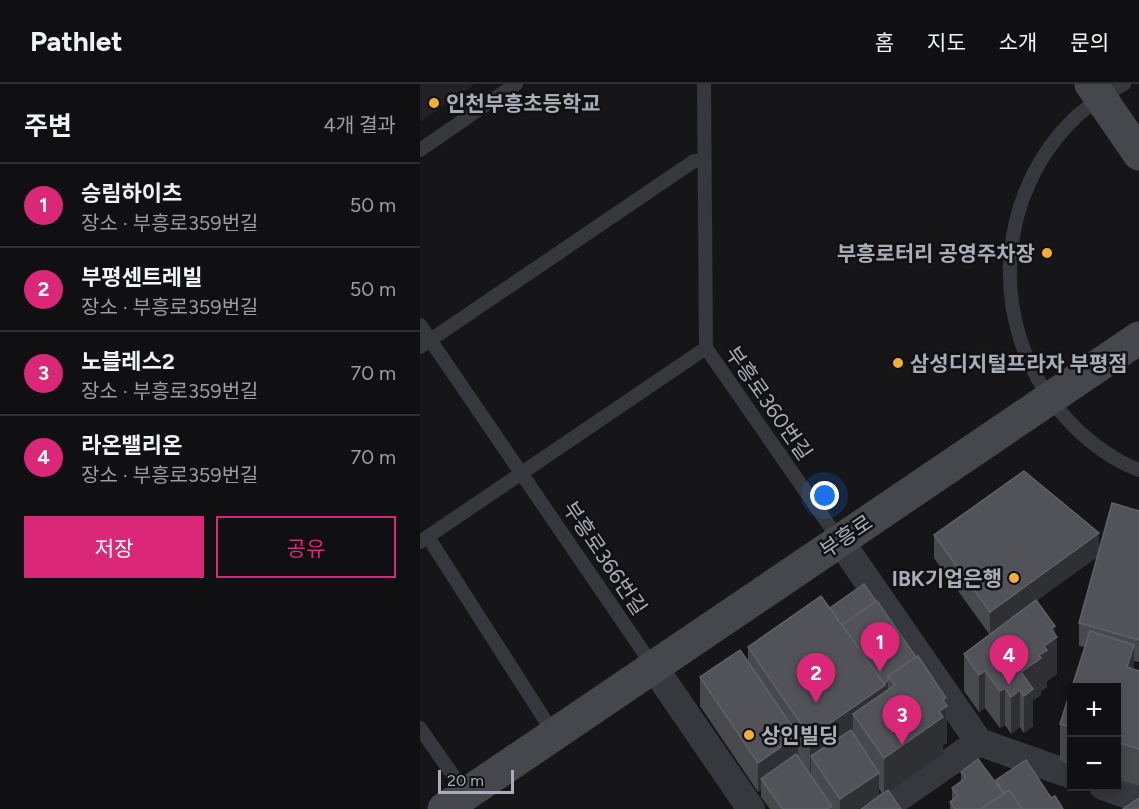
<!DOCTYPE html>
<html lang="ko">
<meta charset="utf-8">
<style>
:root{--surface:#101012;--page:#1e1e20;--text:#f1f3f6;--muted:#9c9d9f;--line:#303032;--accent:#db2777}
body{margin:0;font-family:Figtree,"Noto Sans KR",sans-serif;background:var(--page);color:var(--text)}
.controls{position:absolute;right:18px;bottom:18px;display:grid;overflow:hidden;border-radius:0px;box-shadow:0 3px 9px #0003}
.controls button{width:54px;height:54px;display:grid;place-items:center;padding:0;border:0;border-bottom:2px solid var(--line);background:var(--surface);color:var(--text);font:30px sans-serif}
.scale{position:absolute;left:18px;bottom:15px;width:76px;box-sizing:border-box;padding-left:6px;border:3px solid #a8adb8;border-top:0;font-size:16px;line-height:21px;white-space:nowrap;color:#a8adb8;-webkit-text-stroke:4px #111113;paint-order:stroke}
.you{position:absolute;left:405px;top:412px;width:21px;height:21px;margin:-15px;border:4px solid #fff;border-radius:50%;background:#1a73e8;box-shadow:0 0 0 9px #1a73e833}
.badge{display:grid;place-items:center;width:39px;height:39px;border-radius:50%;background:var(--accent);color:#fff;font-size:20px;font-weight:700}
.pin{position:absolute;translate:-50% -50px;filter:drop-shadow(0 2px 3px #0008)}
.pin::after{content:'';position:absolute;top:32px;width:21px;height:18px;background:inherit;clip-path:polygon(0 0,100% 0,50% 100%)}
.list{margin:0;padding:0;list-style:none}
h2{display:flex;justify-content:space-between;align-items:center;height:78px;margin:0;padding:0 24px;font-size:26px}
h2 small{font-size:20px;font-weight:400;color:var(--muted)}
.list li{display:grid;grid-template-columns:39px 1fr auto;gap:18px;align-items:center;box-sizing:border-box;height:84px;padding:0 24px;border-top:2px solid var(--line)}
.list b{display:block;font-size:22px;white-space:nowrap}
.list p{margin:0;font-size:20px;white-space:nowrap;color:var(--muted)}
.list em{font-size:20px;font-style:normal;color:var(--muted)}
.actions{display:flex;gap:12px;padding:18px 24px}
.actions a{flex:1;padding:14px 0;border:2px solid var(--accent);border-radius:0px;text-align:center;font-size:21px;color:var(--accent)}
.actions .main{background:var(--accent);color:#fff}
.map{position:relative;flex:none;width:719px;height:725px;overflow:hidden}
header{display:flex;align-items:center;gap:36px;box-sizing:border-box;height:84px;padding:0 30px;background:var(--surface);border-bottom:2px solid var(--line)}
header strong{font-size:28px}
nav{display:flex;gap:33px;margin-inline-start:auto;font-size:21px}
main{display:flex}
aside{flex:1;background:var(--surface)}
.map>svg:first-child{display:block}
.built{fill:#222225}
.lines{fill:none;stroke-linecap:round;stroke-linejoin:round}
.lane{stroke:#37383d;stroke-width:14}
.street{stroke:#37383d;stroke-width:28}
.secondary{stroke:#45474d;stroke-width:33}
.wall{fill:#47494d;fill-rule:evenodd}
.shaded-wall{fill:#2f3033}
.building{fill:#525359;stroke:#5f6168;stroke-width:1.5}
.poi-dot{fill:#f2b134;stroke:#111113;stroke-width:2}
.labels{text-anchor:middle;dominant-baseline:central;stroke-width:5;stroke-linejoin:round;paint-order:stroke}
.poi-label{font-size:21px;font-weight:bold;fill:#a8adb8;stroke:#111113;text-anchor:start}
.street-label{font-size:21px;fill:#a8adb8;stroke:#111113}
</style>
<header>
<strong>Pathlet</strong>
<nav><a>홈</a><a>지도</a><a>소개</a><a>문의</a></nav>
</header>
<main>
<aside>
<h2>주변<small>4개 결과</small></h2>
<ul class="list">
<li><span class="badge">1</span><div><b>승림하이츠</b><p>장소 · 부흥로359번길</p></div><em>50 m</em></li>
<li><span class="badge">2</span><div><b>부평센트레빌</b><p>장소 · 부흥로359번길</p></div><em>50 m</em></li>
<li><span class="badge">3</span><div><b>노블레스2</b><p>장소 · 부흥로359번길</p></div><em>70 m</em></li>
<li><span class="badge">4</span><div><b>라온밸리온</b><p>장소 · 부흥로359번길</p></div><em>70 m</em></li>
</ul>
<div class="actions"><a class="main">저장</a><a>공유</a></div>
</aside>
<div class="map">
<svg width="719" height="725" viewBox="0 0 719 725">
<rect width="100%" height="100%" fill="#161618"/>
<path class="built" d="M 0,0 L 55,0 L 0,38 Z"/>
<g class="lines">
<path class="lane" d="M 284,0 L 286,264 L 420,457
M 704,0 C 688,9 672,19 658,31 C 575,108 567,239 639,326 C 660,351 688,374 719,386
M 0,66 L 96,0
M 0,241 L 233,582
M 0,263 L 274,77 L 285,77
M 8,453 L 134,650
M 0,458 L 286,264
M 0,644 L 46,710"/>
<path class="street" d="M 420,457 L 559,658 L 652,691
M 233,582 L 331,725
M 683,702 L 719,715
M 462,725 L 559,658"/>
<path class="secondary" d="M 671,0 L 719,70
M 24,725 L 719,254"/>
</g>
<path class="wall" d="M 719,427 L 719,578 L 714,577 L 714,585 L 719,587 L 719,702 L 696,695 L 696,603 L 665,563 L 659,562 L 659,539 L 677,473 L 616,517 L 635,550 L 637,590 L 627,597 L 627,603 L 621,607 L 621,611 L 613,616 L 613,642 L 604,649 L 600,643 L 591,650 L 585,641 L 580,644 L 565,624 L 559,628 L 544,607 L 544,570 L 570,551 L 514,474 L 514,451 L 679,463 Z
M 410,524 L 526,620 L 527,659 L 523,661 L 523,670 L 469,707 L 463,710 L 459,705 L 459,711 L 438,725 L 350,725 L 341,713 L 341,705 L 338,708 L 280,622 L 280,593 L 328,578 L 328,563 ZM 378,672 L 390,690 L 391,689 L 391,692 Z
M 651,605 L 651,681 L 640,677 L 640,640 Z
M 541,688 L 576,699 L 576,696 L 631,714 L 643,725 L 530,725 L 530,718 L 532,717 L 532,704 L 541,697 Z"/>
<path class="shaded-wall" d="M 679,449 L 679,471 L 570,551 L 570,528 Z
M 635,542 L 635,555 L 637,553 L 637,590 L 627,597 L 627,603 L 621,607 L 621,611 L 613,616 L 613,642 L 604,649 L 604,612 L 601,588 L 624,562 L 631,545 Z
M 714,561 L 714,598 L 707,583 Z
M 565,587 L 565,624 L 559,628 L 559,591 Z
M 468,596 L 468,626 L 433,630 L 433,660 L 391,672 L 391,689 L 390,690 L 390,653 Z
M 585,604 L 585,641 L 580,644 L 580,607 Z
M 600,606 L 600,643 L 591,650 L 591,613 Z
M 526,614 L 527,659 L 523,661 L 523,670 L 464,711 L 464,674 L 519,627 L 523,616 Z
M 378,651 L 378,680 L 341,695 L 341,705 L 338,708 L 338,679 Z
M 459,689 L 459,711 L 438,725 L 420,725 L 420,715 Z"/>
<path class="building" d="M 604,387 L 679,449 L 570,528 L 514,451 Z
M 692,419 L 719,427 L 719,556 L 659,539 Z
M 444,500 L 456,517 L 422,541 L 410,524 Z
M 401,512 L 465,601 L 390,653 L 328,563 Z
M 616,516 L 635,542 L 631,545 L 637,553 L 624,562 L 627,566 L 619,571 L 621,574 L 601,588 L 613,605 L 604,612 L 600,606 L 591,613 L 585,604 L 580,607 L 565,587 L 559,591 L 544,570 Z
M 457,517 L 496,573 L 468,592 L 468,596 L 464,600 L 422,541 Z
M 670,547 L 714,561 L 707,583 L 719,587 L 719,665 L 696,658 L 696,603 L 652,603 Z
M 320,566 L 378,651 L 338,679 L 280,593 Z
M 498,572 L 526,614 L 523,616 L 527,622 L 519,627 L 523,633 L 464,674 L 433,630 L 475,601 L 468,592 Z
M 651,605 L 651,644 L 640,640 Z
M 431,646 L 459,689 L 420,715 L 391,672 Z
M 376,670 L 412,722 L 408,725 L 363,725 L 341,695 Z
M 558,675 L 584,710 L 561,725 L 535,725 L 530,718 L 538,712 L 532,704 L 546,694 L 541,688 Z
M 606,676 L 631,714 L 635,712 L 643,725 L 602,725 L 589,706 L 584,709 L 576,696 Z
M 468,706 L 481,725 L 441,725 Z
M 589,706 L 602,725 L 561,725 Z
M 719,714 L 719,725 L 703,725 Z"/>
<g class="poi-dot">
<circle cx="14" cy="19" r="6"/>
<circle cx="627" cy="169" r="6"/>
<circle cx="478" cy="279" r="6"/>
<circle cx="594" cy="494" r="6"/>
<circle cx="329" cy="651" r="6"/>
</g>
<g class="labels">
<g class="poi-label">
<text x="26" y="19">인천부흥초등학교</text>
<text x="615" y="169" text-anchor="end">부흥로터리 공영주차장</text>
<text x="490" y="279">삼성디지털프라자 부평점</text>
<text x="582" y="494" text-anchor="end">IBK기업은행</text>
<text x="341" y="651">상인빌딩</text>
</g>
<g class="street-label">
<text transform="translate(349 319) rotate(55)">부흥로360번길</text>
<text transform="translate(426 452) rotate(-34)">부흥로</text>
<text transform="translate(185 474) rotate(56)">부흥로366번길</text>
</g>
</g>
</svg>
<div class="controls">
<button>+</button>
<button>−</button>
</div>
<div class="scale">20 m</div>
<div class="you"></div>
<div class="pin badge" style="left:460px;top:588px">1</div>
<div class="pin badge" style="left:396px;top:619px">2</div>
<div class="pin badge" style="left:482px;top:661px">3</div>
<div class="pin badge" style="left:589px;top:601px">4</div>
</div>
</main>
